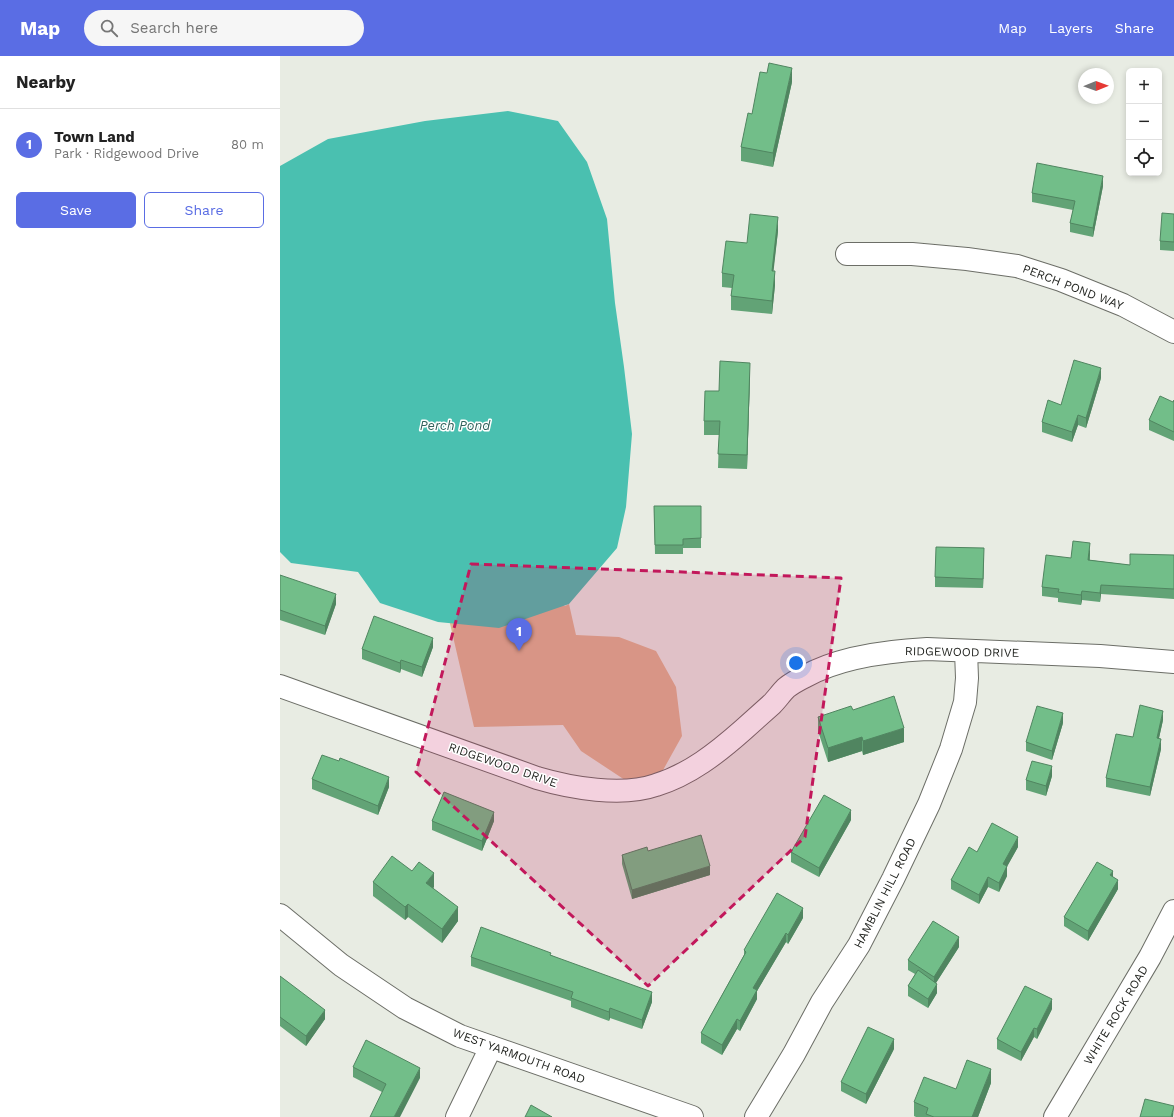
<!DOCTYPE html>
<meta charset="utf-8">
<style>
:root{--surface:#fff;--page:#f6f6f6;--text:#222;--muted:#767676;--line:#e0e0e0;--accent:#5a6de4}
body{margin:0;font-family:"Work Sans",sans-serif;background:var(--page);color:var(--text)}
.controls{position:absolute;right:12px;top:12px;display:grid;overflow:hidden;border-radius:6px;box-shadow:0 2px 6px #0003}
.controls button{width:36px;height:36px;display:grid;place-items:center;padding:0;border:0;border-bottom:1px solid var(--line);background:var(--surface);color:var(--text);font:20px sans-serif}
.compass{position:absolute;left:798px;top:12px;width:36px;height:36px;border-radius:50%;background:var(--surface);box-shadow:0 2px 6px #0003;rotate:89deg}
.you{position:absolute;left:516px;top:607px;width:14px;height:14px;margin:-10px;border:3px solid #fff;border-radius:50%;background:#1a73e8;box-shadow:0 0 0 6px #1a73e833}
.badge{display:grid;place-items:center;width:26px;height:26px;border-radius:50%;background:var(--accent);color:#fff;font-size:13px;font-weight:700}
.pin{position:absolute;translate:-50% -33px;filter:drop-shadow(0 1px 2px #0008)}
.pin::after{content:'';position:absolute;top:21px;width:14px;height:12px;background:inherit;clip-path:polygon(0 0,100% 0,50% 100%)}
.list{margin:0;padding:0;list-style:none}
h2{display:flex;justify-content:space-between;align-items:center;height:52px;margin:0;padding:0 16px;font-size:17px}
h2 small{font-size:13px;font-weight:400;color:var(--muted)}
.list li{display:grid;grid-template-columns:26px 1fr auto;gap:12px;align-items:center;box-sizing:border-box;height:72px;padding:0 16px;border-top:1px solid var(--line)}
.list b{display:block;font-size:15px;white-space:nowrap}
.list p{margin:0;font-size:13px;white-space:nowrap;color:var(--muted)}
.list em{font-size:13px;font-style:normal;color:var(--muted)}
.actions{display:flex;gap:8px;padding:12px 16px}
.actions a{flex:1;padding:9px 0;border:1px solid var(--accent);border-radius:6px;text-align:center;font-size:14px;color:var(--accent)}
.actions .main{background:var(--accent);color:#fff}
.icon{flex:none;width:22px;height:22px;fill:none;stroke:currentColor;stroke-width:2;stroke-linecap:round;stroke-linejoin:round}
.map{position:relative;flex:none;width:894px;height:1061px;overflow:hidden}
header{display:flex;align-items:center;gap:24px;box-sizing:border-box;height:56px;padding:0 20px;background:var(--accent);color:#fff}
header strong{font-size:19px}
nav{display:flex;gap:22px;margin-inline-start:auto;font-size:14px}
.search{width:280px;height:36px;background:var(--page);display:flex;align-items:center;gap:10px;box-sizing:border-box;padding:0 14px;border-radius:22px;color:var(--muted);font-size:15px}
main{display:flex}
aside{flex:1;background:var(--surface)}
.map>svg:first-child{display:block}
.green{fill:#deb591}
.water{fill:#4ac0b0}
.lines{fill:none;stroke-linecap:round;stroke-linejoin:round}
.minor-casing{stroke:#6c6e67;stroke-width:24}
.major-casing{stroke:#6c6e67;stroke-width:24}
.minor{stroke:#fff;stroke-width:22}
.major{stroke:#fff;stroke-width:22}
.wall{fill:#62a376}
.shaded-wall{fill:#508560}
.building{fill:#72be89;stroke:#508560}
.marked{fill:#c2185b;fill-opacity:0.2;stroke:#c2185b;stroke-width:3;stroke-dasharray:8 5;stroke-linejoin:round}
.labels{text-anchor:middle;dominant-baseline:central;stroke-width:3;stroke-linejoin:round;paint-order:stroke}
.street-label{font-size:12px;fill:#1e201c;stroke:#fff}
.water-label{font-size:13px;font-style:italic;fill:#30615a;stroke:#fff}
</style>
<header>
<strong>Map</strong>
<div class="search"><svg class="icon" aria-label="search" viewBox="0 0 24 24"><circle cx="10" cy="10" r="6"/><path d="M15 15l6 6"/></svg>Search here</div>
<nav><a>Map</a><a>Layers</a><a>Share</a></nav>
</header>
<main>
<aside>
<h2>Nearby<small></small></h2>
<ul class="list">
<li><span class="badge">1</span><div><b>Town Land</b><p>Park · Ridgewood Drive</p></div><em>80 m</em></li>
</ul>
<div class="actions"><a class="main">Save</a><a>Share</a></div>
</aside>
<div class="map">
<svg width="894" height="1061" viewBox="0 0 894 1061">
<rect width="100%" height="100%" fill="#e8ece3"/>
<path class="green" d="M 155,503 L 285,550 L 289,548 L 296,579 L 339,581 L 376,595 L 396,631 L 402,680 L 382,716 L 351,728 L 301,695 L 283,669 L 194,671 Z"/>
<path class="water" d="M 228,55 L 278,65 L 307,106 L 327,163 L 335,247 L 344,311 L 352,378 L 346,451 L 337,492 L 289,548 L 219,572 L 158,566 L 100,547 L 78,516 L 11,507 L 0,496 L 0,110 L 48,83 L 145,65 Z"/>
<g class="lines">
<defs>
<path id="minor" d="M 567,198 L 632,198 L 687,203 L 737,210 L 781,224 L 843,249 L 894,276
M 0,630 L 257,722 C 291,732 342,741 376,729 C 409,719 437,697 463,674 C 472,666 482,657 492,648 C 497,643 501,637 506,632 C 511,628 518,624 524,621 C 559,601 608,595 647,593 L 820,600 L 894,606
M 177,1061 L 211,991
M 476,1061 L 514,998 L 542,946 L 579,889 L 613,823 L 649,748 L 671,693 L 685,646 L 687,622 L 686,595
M 775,1061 L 870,901 L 894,855"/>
<path id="major" d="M 0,859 L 61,909 L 125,952 L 180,980 L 412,1061"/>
</defs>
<use href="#minor" class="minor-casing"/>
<use href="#major" class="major-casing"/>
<use href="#minor" class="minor"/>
<use href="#major" class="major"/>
</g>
<path class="wall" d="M 512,26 L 493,111 L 461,105 L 461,91 L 472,58 Z
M 823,130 L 813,181 L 790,176 L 790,167 L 793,154 L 752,146 L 752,137 Z
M 894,158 L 894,195 L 880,194 L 880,185 Z
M 498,175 L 493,215 L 495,229 L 492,258 L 451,254 L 451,240 L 452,232 L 442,231 L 442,217 L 467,187 Z
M 470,321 L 467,413 L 438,412 L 439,379 L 424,379 L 424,365 L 439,335 Z
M 821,322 L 806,372 L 798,369 L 792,386 L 762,376 L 762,366 L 781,349 Z
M 894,344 L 894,385 L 869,374 L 869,364 L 893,346 Z
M 374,450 L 421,450 L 421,492 L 403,492 L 403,498 L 375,498 Z
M 810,497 L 810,504 L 850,509 L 894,499 L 894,543 L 821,538 L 820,546 L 802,544 L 801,549 L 778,546 L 778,542 L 762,540 L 762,531 L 791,502 Z
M 704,502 L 703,532 L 655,531 L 655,521 Z
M 0,519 L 56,548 L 45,579 L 0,564 Z
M 153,591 L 142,621 L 121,613 L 120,617 L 82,603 L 82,593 Z
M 573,654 L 624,686 L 583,699 L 582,695 L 548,706 L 538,675 L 538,661 Z
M 883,664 L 879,682 L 881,693 L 870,740 L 826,731 L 826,722 L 853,681 Z
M 783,667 L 772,704 L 746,695 L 746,686 Z
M 772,720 L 766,740 L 746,734 L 746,724 Z
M 32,723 L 109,731 L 98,759 L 32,733 Z
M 571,764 L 539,821 L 511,806 L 511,796 Z
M 152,765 L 214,765 L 202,795 L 152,774 Z
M 738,791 L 727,810 L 727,820 L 719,836 L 708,831 L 699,848 L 671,833 L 671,824 L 697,796 Z
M 368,795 L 430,819 L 352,843 L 342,808 L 342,799 Z
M 132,815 L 154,831 L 153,832 L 178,865 L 162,887 L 128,861 L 125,864 L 93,840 L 93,826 Z
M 833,821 L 838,833 L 808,885 L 784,870 L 784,861 Z
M 523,862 L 508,888 L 506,886 L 477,935 L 477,943 L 460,975 L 457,973 L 442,999 L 421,987 L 421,977 L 464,899 L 464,894 Z
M 679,891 L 656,927 L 657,937 L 648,952 L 628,940 L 628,930 L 635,918 L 628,914 L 628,904 Z
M 271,899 L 372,946 L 362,973 L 330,962 L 329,965 L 291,951 L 291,945 L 191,910 L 191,901 Z
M 0,920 L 45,963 L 26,990 L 0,970 Z
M 772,953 L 757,983 L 754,981 L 741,1005 L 717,993 L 717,983 Z
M 614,993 L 586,1048 L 561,1035 L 561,1026 Z
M 73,1011 L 140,1022 L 102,1036 L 73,1021 Z
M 711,1027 L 698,1061 L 636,1061 L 634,1060 L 634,1046 L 676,1033 Z"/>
<path class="shaded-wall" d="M 512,12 L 512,26 L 493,111 L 493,97 Z
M 823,120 L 823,130 L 813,181 L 813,172 Z
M 498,161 L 498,175 L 492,229 L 492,215 Z
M 495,215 L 495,229 L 492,258 L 492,245 Z
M 470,307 L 470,321 L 467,413 L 467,399 Z
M 821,312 L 821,322 L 806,372 L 806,362 Z
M 798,359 L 798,369 L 792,386 L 792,376 Z
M 810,487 L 810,497 L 808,513 L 808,504 Z
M 704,492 L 704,502 L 703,532 L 703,523 Z
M 821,529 L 821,538 L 820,546 L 820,537 Z
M 802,535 L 802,544 L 801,549 L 801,539 Z
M 56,538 L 56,548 L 45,579 L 45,570 Z
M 153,582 L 153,591 L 142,621 L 142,611 Z
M 121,604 L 121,613 L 120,617 L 120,607 Z
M 883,655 L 883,664 L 877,691 L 877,682 Z
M 783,657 L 783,667 L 772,704 L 772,695 Z
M 624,672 L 624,686 L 583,699 L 583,685 Z
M 582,681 L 582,695 L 548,706 L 548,692 Z
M 881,683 L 881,693 L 870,740 L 870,731 Z
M 772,710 L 772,720 L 766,740 L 766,730 Z
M 109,721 L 109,731 L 98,759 L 98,750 Z
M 571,754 L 571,764 L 539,821 L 539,812 Z
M 214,756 L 214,765 L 202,795 L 202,785 Z
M 738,781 L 738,791 L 723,818 L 723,808 Z
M 430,810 L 430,819 L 352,843 L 352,834 Z
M 727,810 L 727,820 L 719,836 L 719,827 Z
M 833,815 L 833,824 L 830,819 Z
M 154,817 L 154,831 L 146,841 L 146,827 Z
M 708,821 L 708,831 L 699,848 L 699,839 Z
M 838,824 L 838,833 L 808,885 L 808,875 Z
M 128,848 L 128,861 L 125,864 L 125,851 Z
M 178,851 L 178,865 L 162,887 L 162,873 Z
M 523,852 L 523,862 L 508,888 L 508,879 Z
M 506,877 L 506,886 L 477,935 L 477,943 L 460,975 L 460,965 L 473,932 Z
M 679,881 L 679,891 L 654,930 L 654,921 Z
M 657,928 L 657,937 L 648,952 L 648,943 Z
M 372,936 L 372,946 L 362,973 L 362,964 Z
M 772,943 L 772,953 L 757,983 L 757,973 Z
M 330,952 L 330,962 L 329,965 L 329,956 Z
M 45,954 L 45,963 L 26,990 L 26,980 Z
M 457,963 L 457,973 L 442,999 L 442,989 Z
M 754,972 L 754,981 L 741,1005 L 741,996 Z
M 614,983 L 614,993 L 586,1048 L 586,1038 Z
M 140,1012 L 140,1022 L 120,1061 L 114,1061 Z
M 711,1013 L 711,1027 L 698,1061 L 692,1061 Z
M 894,1050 L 893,1061 L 891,1061 Z"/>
<path class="building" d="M 489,7 L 512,12 L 493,97 L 461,91 L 468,57 L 472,58 L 480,16 L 487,17 Z
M 757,107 L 823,120 L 813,172 L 790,167 L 795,145 L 752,137 Z
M 882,157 L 894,158 L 894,186 L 880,185 Z
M 470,158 L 498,161 L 492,215 L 495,215 L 492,245 L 451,240 L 454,219 L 442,217 L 446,185 L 467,187 Z
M 794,304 L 821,312 L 806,362 L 798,359 L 792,376 L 762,366 L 768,344 L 781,349 Z
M 440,305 L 470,307 L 467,399 L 438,398 L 440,365 L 424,365 L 425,335 L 439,335 Z
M 880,340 L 893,346 L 894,344 L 894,376 L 869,364 Z
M 374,450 L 421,450 L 421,482 L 403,483 L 403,489 L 375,489 Z
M 793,485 L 810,487 L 808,504 L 850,509 L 850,498 L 894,499 L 894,533 L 821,529 L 820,537 L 802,535 L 801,539 L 778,536 L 779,533 L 762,531 L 766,499 L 791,502 Z
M 656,491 L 704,492 L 703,523 L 655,521 Z
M 0,519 L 56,538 L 45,570 L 0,554 Z
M 94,560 L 153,582 L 142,611 L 121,604 L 120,607 L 82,593 Z
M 614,640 L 624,672 L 583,685 L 582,681 L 548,692 L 538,661 L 571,650 L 573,654 Z
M 860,649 L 883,655 L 877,682 L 881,683 L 870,731 L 826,722 L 836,678 L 853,681 Z
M 757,650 L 783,657 L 772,695 L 746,686 Z
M 42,699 L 59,705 L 60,702 L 109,721 L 98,750 L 32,723 Z
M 752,705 L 772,710 L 766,730 L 746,724 Z
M 164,736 L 214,756 L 202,785 L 152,765 Z
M 544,739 L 571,754 L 539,812 L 511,796 Z
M 712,767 L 738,781 L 723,808 L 727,810 L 719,827 L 708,821 L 699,839 L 671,824 L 689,791 L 697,796 Z
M 421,779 L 430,810 L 352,834 L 342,799 L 367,791 L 368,795 Z
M 112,800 L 132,815 L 139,806 L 154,817 L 146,827 L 178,851 L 162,873 L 128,848 L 125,851 L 93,826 Z
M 817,806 L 833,815 L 830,819 L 838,824 L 808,875 L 784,861 Z
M 497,837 L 523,852 L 508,879 L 506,877 L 473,932 L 477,934 L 460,965 L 457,963 L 442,989 L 421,977 L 466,896 L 464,894 Z
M 653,865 L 679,881 L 654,921 L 628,904 Z
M 201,871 L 271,897 L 270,899 L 372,936 L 362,964 L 330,952 L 329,956 L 291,942 L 293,936 L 191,901 Z
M 638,914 L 657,928 L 648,943 L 628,930 Z
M 0,920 L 45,954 L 26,980 L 0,961 Z
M 745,930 L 772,943 L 757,973 L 754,972 L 741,996 L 717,983 Z
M 588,971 L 614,983 L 586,1038 L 561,1026 Z
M 86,984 L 140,1012 L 114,1061 L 90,1061 L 106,1028 L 73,1011 Z
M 687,1004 L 711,1013 L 692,1061 L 654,1061 L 646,1058 L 648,1052 L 634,1046 L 644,1021 L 676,1033 Z
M 865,1043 L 894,1050 L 891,1061 L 860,1061 Z
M 251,1049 L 272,1061 L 245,1061 Z"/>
<path class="marked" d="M 191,508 L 561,522 L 525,781 L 368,930 L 136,716 Z"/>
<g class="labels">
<g class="street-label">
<text transform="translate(793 231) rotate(21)">PERCH POND WAY</text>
<text transform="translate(682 596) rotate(1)">RIDGEWOOD DRIVE</text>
<text transform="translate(223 709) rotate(19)">RIDGEWOOD DRIVE</text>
<text transform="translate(605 837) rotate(-63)">HAMBLIN HILL ROAD</text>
<text transform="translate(836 959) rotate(-59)">WHITE ROCK ROAD</text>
<text transform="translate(239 1000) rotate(20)">WEST YARMOUTH ROAD</text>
</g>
<g class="water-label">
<text x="175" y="369">Perch Pond</text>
</g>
</g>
</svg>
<div class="controls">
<button>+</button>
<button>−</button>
<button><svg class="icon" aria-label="locate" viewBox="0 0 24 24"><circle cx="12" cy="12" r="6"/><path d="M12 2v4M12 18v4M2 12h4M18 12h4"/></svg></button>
</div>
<svg class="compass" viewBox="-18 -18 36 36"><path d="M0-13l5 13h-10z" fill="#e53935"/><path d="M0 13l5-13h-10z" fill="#767676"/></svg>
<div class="you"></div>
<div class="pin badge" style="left:239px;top:595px">1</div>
</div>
</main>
